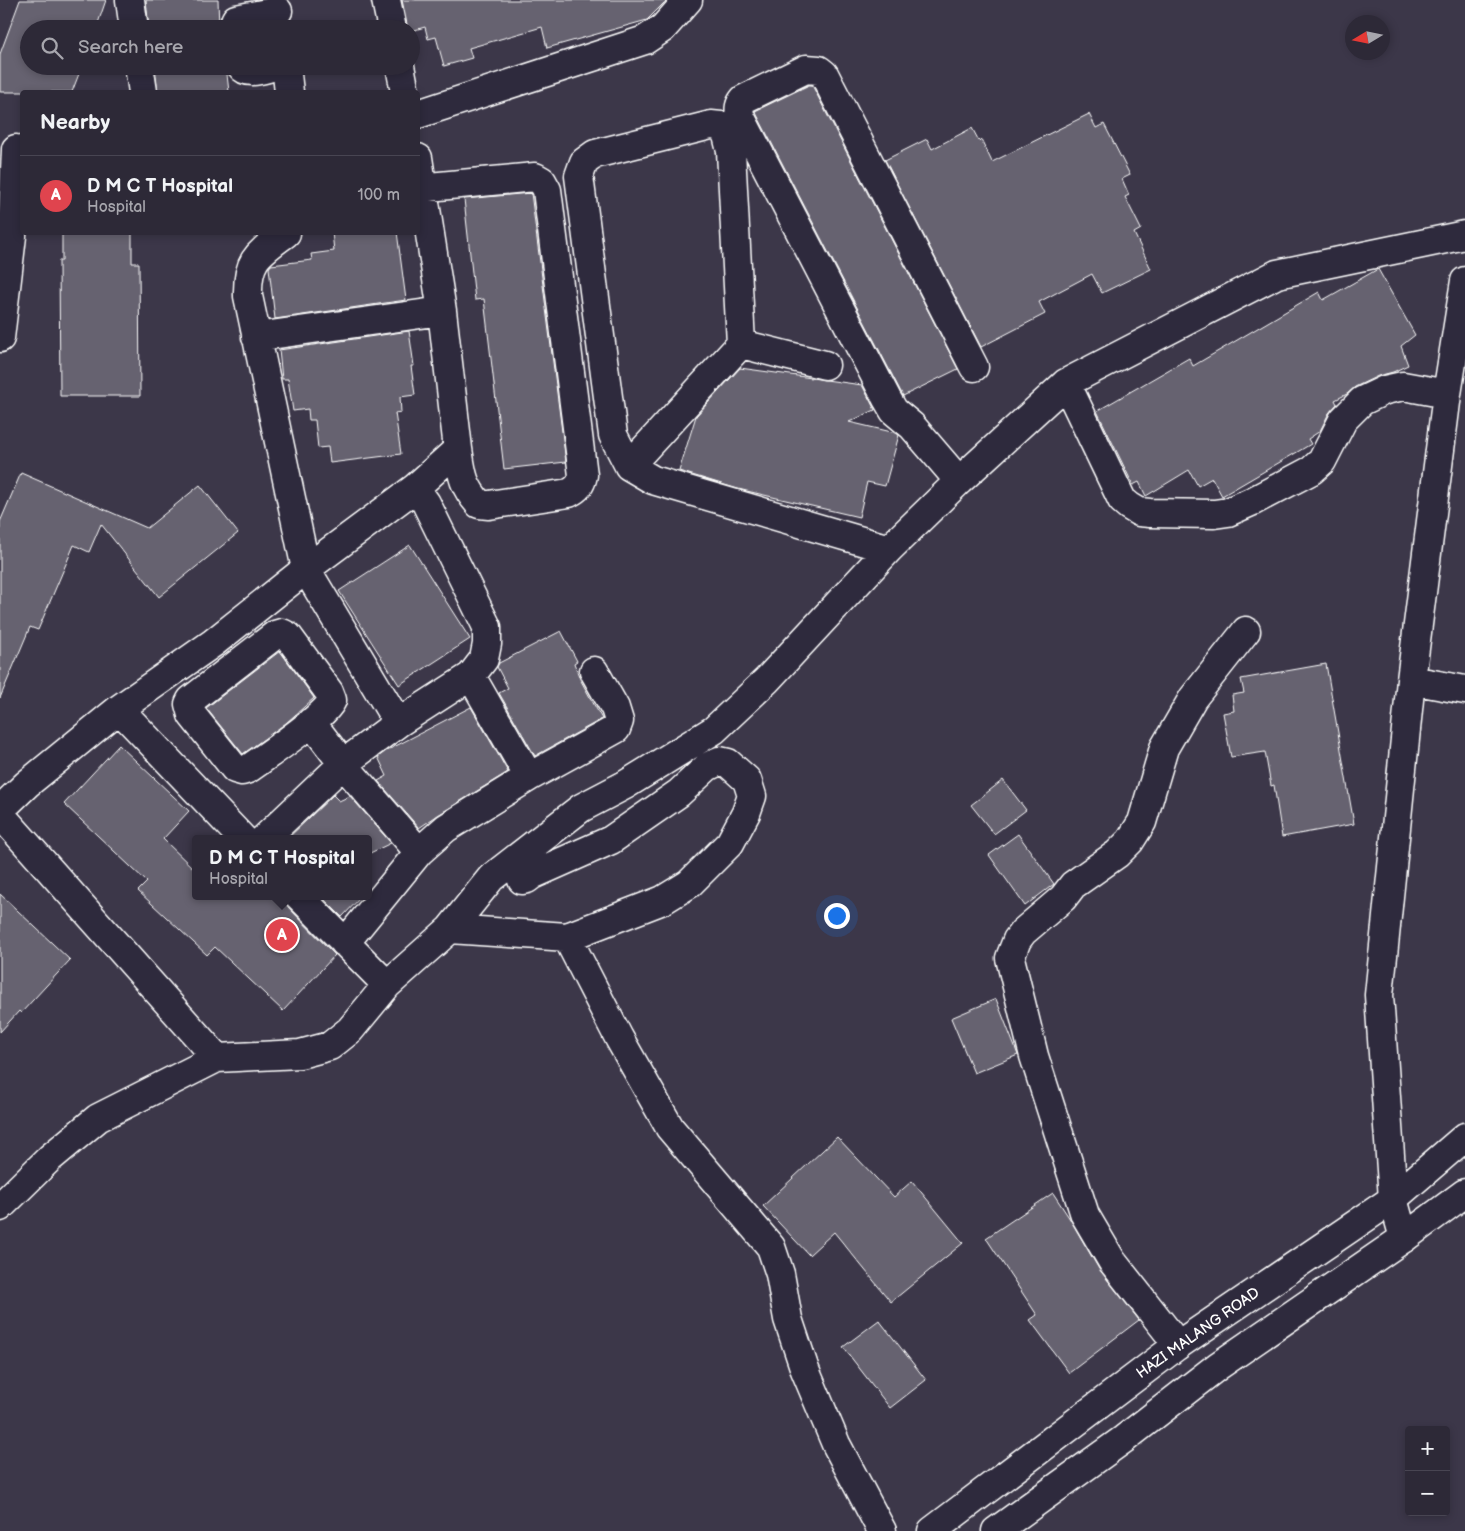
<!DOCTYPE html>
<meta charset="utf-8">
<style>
:root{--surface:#2d2937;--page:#35313f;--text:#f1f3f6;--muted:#a7a6ad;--line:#484552;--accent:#95b2f1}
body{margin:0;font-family:"Balsamiq Sans",sans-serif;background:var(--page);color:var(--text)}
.controls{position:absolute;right:15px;bottom:15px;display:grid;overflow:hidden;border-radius:5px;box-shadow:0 2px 8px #0003}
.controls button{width:45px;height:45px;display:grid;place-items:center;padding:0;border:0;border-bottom:1px solid var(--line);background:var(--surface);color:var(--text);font:25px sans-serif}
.compass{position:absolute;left:1345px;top:15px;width:45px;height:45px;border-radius:50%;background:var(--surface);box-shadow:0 2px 8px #0003;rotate:260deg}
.you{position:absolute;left:836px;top:915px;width:18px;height:18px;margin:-12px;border:4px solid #fff;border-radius:50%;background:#1a73e8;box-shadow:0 0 0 8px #1a73e833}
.badge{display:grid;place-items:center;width:32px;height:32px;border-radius:50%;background:var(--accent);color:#fff;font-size:16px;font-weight:700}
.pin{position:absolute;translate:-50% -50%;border:2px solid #fff;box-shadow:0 1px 5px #0006}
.popup{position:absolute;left:192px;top:835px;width:180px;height:65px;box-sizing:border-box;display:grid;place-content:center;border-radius:5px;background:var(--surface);filter:drop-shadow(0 1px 4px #0005);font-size:16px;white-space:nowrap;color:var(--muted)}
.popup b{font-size:19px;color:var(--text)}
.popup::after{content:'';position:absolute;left:50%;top:100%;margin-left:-10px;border:10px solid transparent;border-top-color:var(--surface)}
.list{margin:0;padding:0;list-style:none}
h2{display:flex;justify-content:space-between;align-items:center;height:65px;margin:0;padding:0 20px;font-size:21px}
h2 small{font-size:16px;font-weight:400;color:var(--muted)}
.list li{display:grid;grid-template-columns:32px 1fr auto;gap:15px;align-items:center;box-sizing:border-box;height:80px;padding:0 20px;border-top:1px solid var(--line)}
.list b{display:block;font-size:19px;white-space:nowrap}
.list p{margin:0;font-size:16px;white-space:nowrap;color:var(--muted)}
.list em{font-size:16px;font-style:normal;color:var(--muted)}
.icon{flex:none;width:28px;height:28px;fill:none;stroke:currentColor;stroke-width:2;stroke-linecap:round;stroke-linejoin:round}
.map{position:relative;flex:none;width:1465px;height:1531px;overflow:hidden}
.search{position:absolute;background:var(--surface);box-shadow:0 2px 8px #0003;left:20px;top:20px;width:400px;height:55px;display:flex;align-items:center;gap:12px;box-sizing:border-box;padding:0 18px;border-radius:28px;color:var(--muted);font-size:19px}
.panel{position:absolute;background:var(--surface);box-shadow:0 2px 8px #0003;left:20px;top:90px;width:400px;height:145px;border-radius:5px}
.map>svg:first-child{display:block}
.building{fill:#666270;stroke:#fff}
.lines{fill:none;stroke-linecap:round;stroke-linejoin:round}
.minor-casing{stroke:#fff;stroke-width:31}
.major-casing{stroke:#fff;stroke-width:31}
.minor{stroke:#2f2a3d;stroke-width:28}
.major{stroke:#2f2a3d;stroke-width:28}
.labels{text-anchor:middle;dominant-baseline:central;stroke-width:4;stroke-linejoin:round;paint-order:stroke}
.street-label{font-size:15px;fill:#fff;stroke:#2f2a3d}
</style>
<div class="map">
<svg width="1465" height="1531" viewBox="0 0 1465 1531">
<rect width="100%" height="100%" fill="#3c3749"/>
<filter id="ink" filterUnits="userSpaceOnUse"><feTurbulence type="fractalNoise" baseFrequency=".02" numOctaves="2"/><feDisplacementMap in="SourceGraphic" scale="10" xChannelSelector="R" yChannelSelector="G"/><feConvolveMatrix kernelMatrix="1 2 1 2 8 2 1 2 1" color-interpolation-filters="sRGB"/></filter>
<g filter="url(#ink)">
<path class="building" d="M 20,0 L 106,0 L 96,29 L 29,29 L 29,66 L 82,66 L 72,92 L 0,92 L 0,54 Z
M 146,0 L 218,0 L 219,29 L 149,29 Z
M 402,0 L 667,0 L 647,20 L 547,48 L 542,27 L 469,48 L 472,58 L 444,66 L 436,37 L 428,39 L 425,27 L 411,31 L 411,29 L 408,29 Z
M 155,66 L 226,66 L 229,92 L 158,92 Z
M 809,85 L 812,85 L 958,369 L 903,396 L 755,111 Z
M 1089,114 L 1096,128 L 1104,124 L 1130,175 L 1122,179 L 1129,195 L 1125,197 L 1141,229 L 1134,233 L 1151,269 L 1102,293 L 1092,274 L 1039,302 L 1045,314 L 981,347 L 885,160 L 927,139 L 932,149 L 972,128 L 979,141 L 981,139 L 992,162 Z
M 531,193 L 566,462 L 504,469 L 484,299 L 475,300 L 464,199 Z
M 62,232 L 132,232 L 132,263 L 139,263 L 140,396 L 60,396 L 59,261 L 62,261 Z
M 332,232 L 397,232 L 406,300 L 275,319 L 269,268 L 271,265 L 312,260 L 311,254 L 334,251 Z
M 1378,269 L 1415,335 L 1401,346 L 1408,365 L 1393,372 L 1378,376 L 1355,387 L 1347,394 L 1335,400 L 1337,404 L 1329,413 L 1320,431 L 1308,439 L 1311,444 L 1222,496 L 1212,478 L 1198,486 L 1189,470 L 1146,496 L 1139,482 L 1133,485 L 1097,411 L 1189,358 L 1193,366 L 1319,292 L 1323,300 Z
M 409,331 L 414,366 L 411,366 L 415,395 L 400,397 L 401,412 L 395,413 L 401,454 L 330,463 L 328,447 L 318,448 L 315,420 L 309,420 L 308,409 L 293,411 L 288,379 L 282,379 L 279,350 Z
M 740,368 L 862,385 L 875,410 L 849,422 L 896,433 L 899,435 L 885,486 L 867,482 L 859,517 L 738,489 L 679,471 L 696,416 Z
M 21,473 L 147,528 L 200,485 L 238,533 L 159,597 L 101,524 L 89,552 L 74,545 L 38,630 L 30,627 L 0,698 L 0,522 Z
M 410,545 L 470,639 L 399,685 L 339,591 Z
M 561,631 L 577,661 L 574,663 L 580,679 L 602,719 L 535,756 L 499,693 L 508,688 L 497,667 L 499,663 Z
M 280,651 L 314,698 L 285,724 L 243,754 L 206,708 Z
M 1326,664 L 1354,824 L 1282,837 L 1274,785 L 1271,786 L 1265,752 L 1231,757 L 1223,713 L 1234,711 L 1232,695 L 1244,693 L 1241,679 Z
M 471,707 L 508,772 L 438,815 L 419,828 L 378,781 L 387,776 L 378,757 L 386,751 Z
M 119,745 L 189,811 L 163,839 L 196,871 L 196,896 L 284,896 L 288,907 L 335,955 L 283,1011 L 215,947 L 207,955 L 138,891 L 147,882 L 64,804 Z
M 1003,780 L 1026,810 L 994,834 L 971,805 Z
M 333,795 L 339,801 L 350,796 L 391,843 L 368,854 L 368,839 L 287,839 Z
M 1018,834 L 1054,884 L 1025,906 L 989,855 Z
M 0,894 L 70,960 L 21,1013 L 19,1011 L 0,1032 Z
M 321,896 L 362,896 L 342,917 Z
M 996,999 L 1018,1055 L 974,1073 L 951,1018 Z
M 837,1137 L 894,1197 L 912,1181 L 963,1243 L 891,1302 L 834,1232 L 809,1255 L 763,1206 Z
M 1053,1193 L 1070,1219 L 1099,1269 L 1139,1320 L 1069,1373 L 1030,1320 L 1037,1315 L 986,1238 Z
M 879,1320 L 926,1380 L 890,1408 L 843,1347 Z"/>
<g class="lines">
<defs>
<path id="minor" d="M 130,0 L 134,29
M 386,0 L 392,29
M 235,29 L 235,21 L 236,19 L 278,11
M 139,66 L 143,92
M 241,66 C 248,76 265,68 276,66
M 286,66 L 289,92
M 400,66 L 405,92
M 418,114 L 645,40 L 663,28 L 688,0
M 418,188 L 535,177 L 542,181 L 547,190 L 583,475 C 581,485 577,489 569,493 L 489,505 L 479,504 C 462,484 462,474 458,449
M 286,233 C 258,254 247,259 248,296 L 306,569 L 398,723
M 256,337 L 442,311
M 0,338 L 12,236 L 16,149
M 741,344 L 825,365
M 1066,383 L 1122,500 L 1129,506 L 1139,512 L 1150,513 L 1214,514 L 1228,512 L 1253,501 L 1312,470 L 1322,461 L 1343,420 L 1362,401 L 1385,390 L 1403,386 L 1447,394
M 629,466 L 741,344 L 731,151 L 727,135 L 721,126 L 711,125 L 595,154 L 584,162 L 579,176 L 613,435 L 629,466 L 653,480 L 889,549
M 959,481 L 912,426 L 894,411 L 887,399 L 740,116 C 739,108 739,105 744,99 L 806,69 L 819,70 L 824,74 L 974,367
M 282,633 L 288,636 L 329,692 L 332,700 C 325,717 266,756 248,769 L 242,771 L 235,769 L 192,715 L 189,704 L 191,700 L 275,635 Z
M 471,676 L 529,777
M 1411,680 L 1465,690
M 119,709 L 243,839
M 311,722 L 343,764 L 419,852
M 0,810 L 27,784 L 119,709 L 213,643 L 306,569 L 415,488 L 458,449 L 442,311 L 418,158
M 0,814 L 217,1058
M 264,839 L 343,764 L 398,723 L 471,676 L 484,659 L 487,644 L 487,627 L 426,503 L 415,488
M 522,880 L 527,879 L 532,875 L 611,840 L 679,793 L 707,767 L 719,761 L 728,763 L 747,780 L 752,796 L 746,813 L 730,843 L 689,884 L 663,900 L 567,937
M 299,896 L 387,985
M 450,929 L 567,937 L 619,1038 L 670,1128 L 771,1247 L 780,1274 L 788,1319 L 805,1370 L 836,1444 L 882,1531
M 345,943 L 419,852 L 446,828 L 529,777 L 616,729 L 619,721 L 615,708 L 594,671
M 0,1207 L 50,1158 L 98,1118 L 217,1058 L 300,1054 L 330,1046 L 350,1030 L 387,985 L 450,929 L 491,878 L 581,808 L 625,785 L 714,730 L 767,680 L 889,549 L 959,481 L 1066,383 L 1277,274 L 1465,235
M 1404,1238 L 1393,1199 L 1379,995 L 1411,680 L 1447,394 L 1465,281
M 1178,1345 L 1112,1261 L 1085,1215 L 1034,1056 L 1010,958 L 1017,940 L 1023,932 L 1063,898 L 1073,885 L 1117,854 L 1130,841 L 1142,822 L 1164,748 L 1193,698 L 1246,631"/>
<path id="major" d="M 932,1531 L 1178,1345 L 1393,1199 L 1465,1137
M 996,1531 L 1124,1439 L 1218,1366 L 1404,1238 L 1465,1193"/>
</defs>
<use href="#minor" class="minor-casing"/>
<use href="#major" class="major-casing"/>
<use href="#minor" class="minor"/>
<use href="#major" class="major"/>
</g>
</g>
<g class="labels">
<g class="street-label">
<text transform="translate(1198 1333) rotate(-35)">HAZI MALANG ROAD</text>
</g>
</g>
</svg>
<div class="controls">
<button>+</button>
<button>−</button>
</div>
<svg class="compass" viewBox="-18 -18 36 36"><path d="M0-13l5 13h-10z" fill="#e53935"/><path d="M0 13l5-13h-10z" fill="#a7a6ad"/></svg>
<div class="you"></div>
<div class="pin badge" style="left:282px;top:935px;background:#e0444e">A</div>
<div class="popup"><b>D M C T Hospital</b>Hospital</div>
<div class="search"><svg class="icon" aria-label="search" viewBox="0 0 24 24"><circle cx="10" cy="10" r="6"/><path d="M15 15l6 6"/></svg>Search here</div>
<section class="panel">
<h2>Nearby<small></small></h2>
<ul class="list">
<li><span class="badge" style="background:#e0444e">A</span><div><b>D M C T Hospital</b><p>Hospital</p></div><em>100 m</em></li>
</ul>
</section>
</div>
